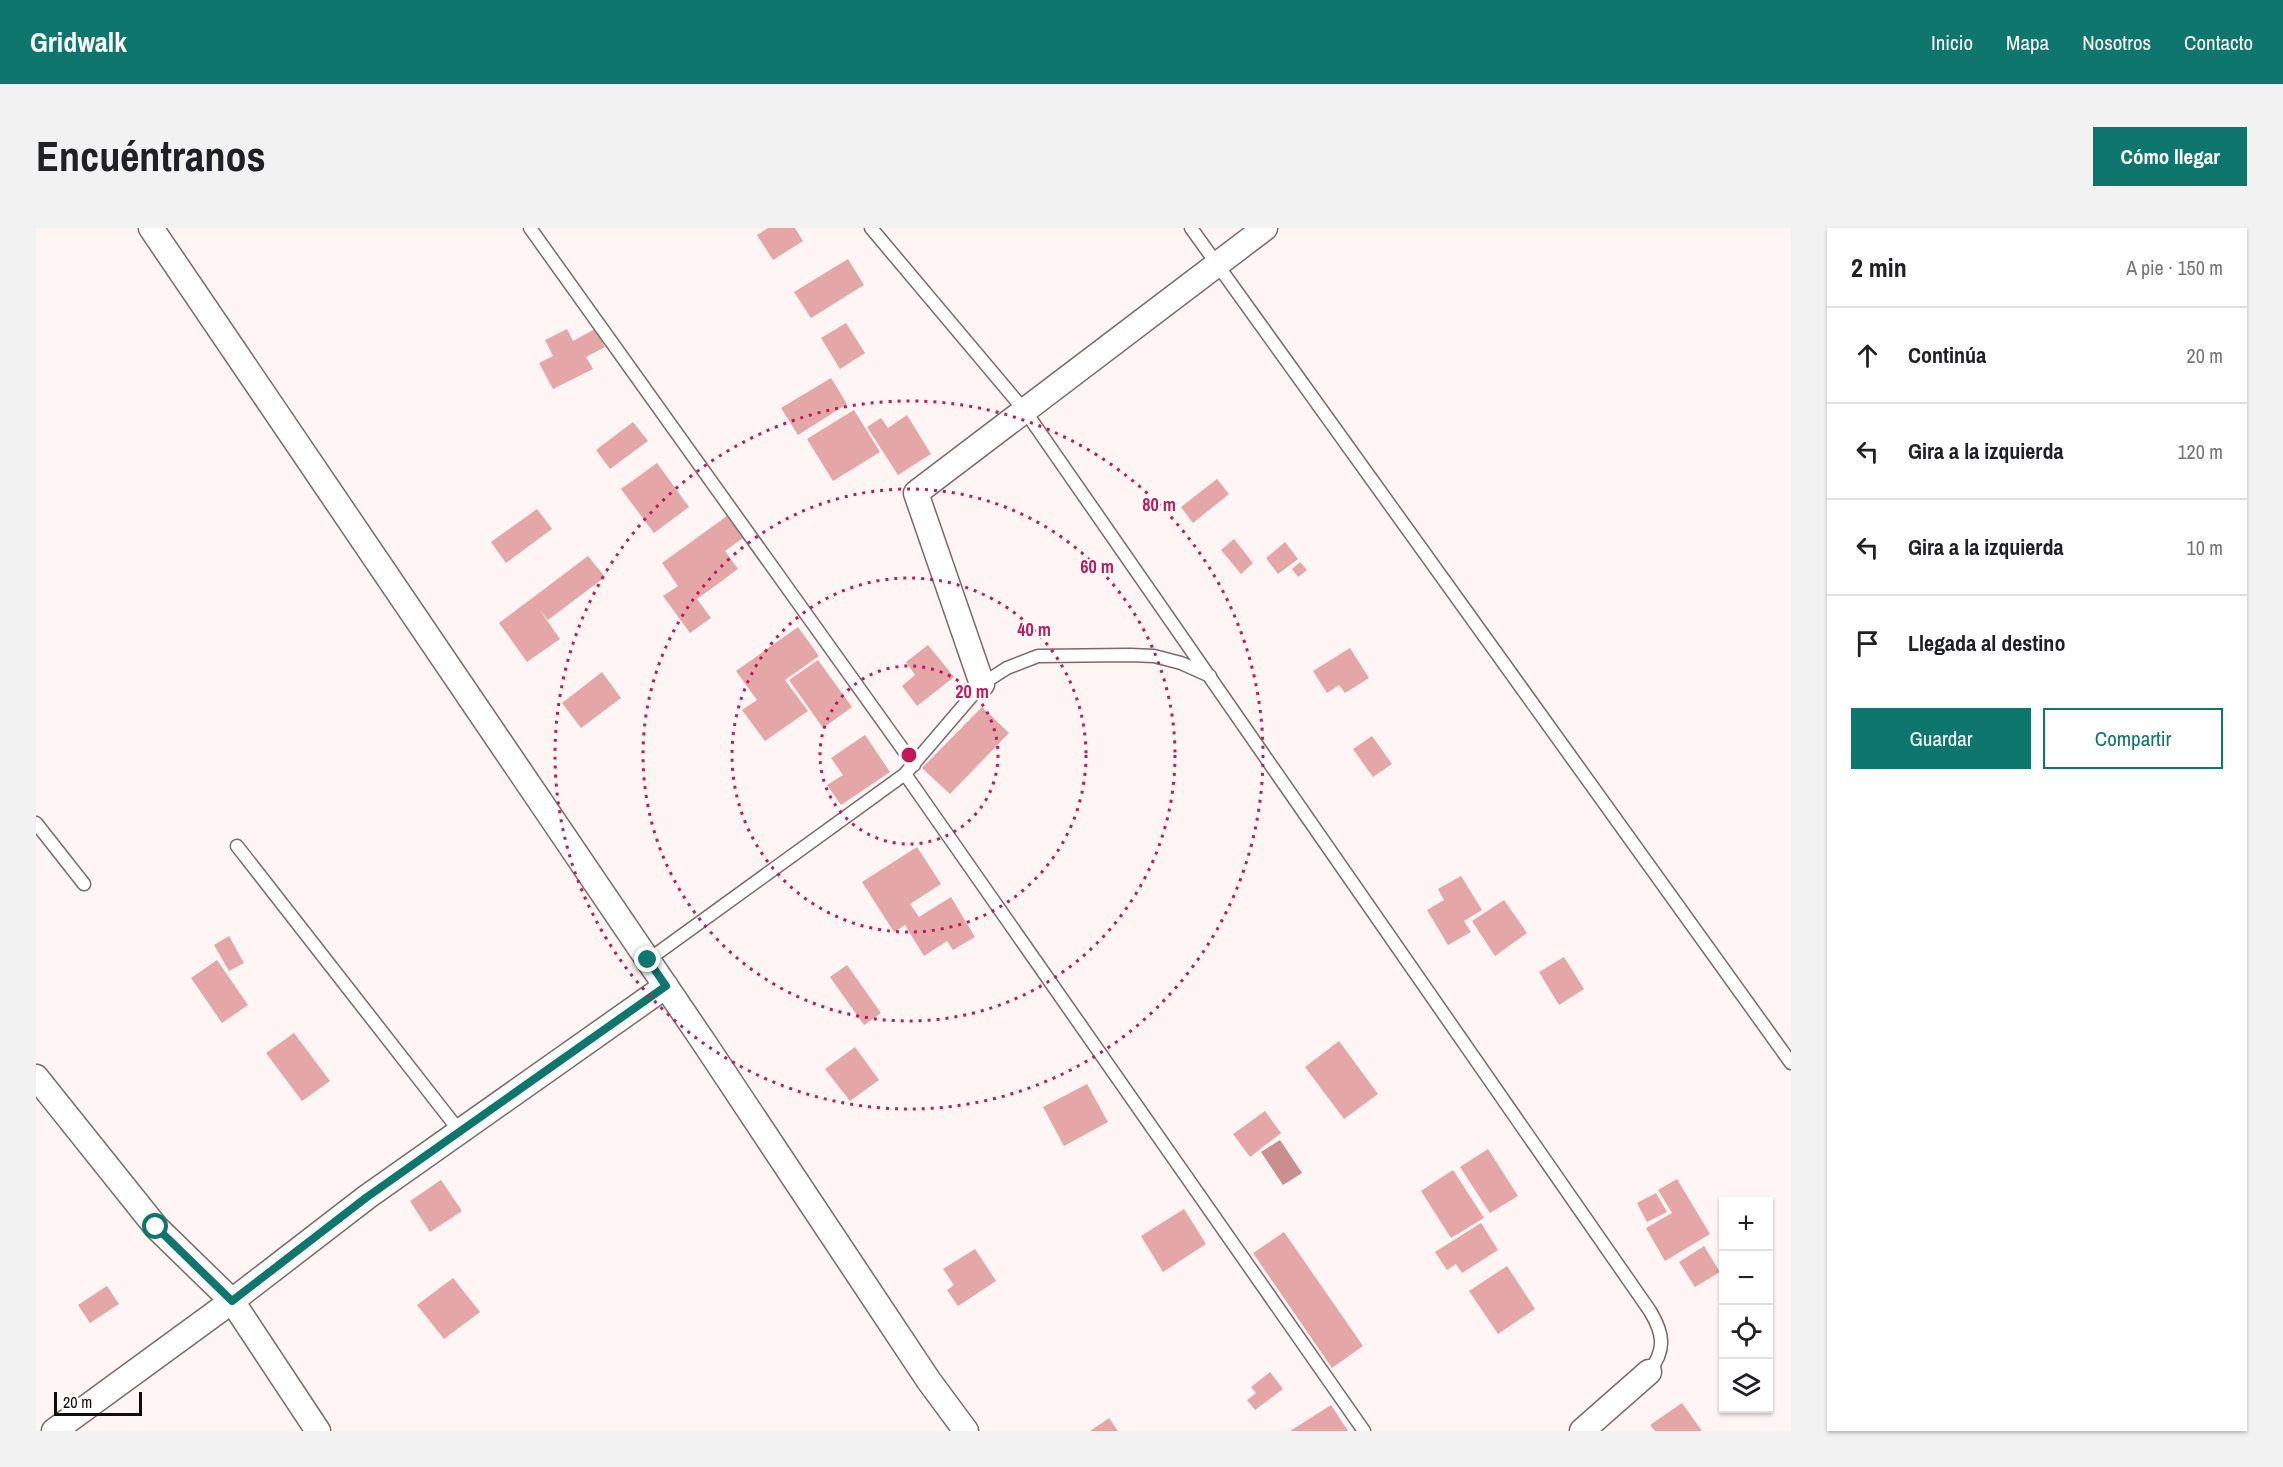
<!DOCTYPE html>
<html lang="es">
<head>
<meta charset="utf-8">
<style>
	body { margin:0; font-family:"Archivo Narrow",sans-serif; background:#f2f2f2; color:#202124 }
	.controls { position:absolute; right:18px; bottom:18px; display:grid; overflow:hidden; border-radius:0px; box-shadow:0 2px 4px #0004 }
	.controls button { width:54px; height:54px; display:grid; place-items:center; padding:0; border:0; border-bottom:2px solid #e0e0e0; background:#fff; color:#202124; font:30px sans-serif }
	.scale { position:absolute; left:18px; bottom:15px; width:88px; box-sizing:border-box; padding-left:6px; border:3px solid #120b0b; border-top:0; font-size:16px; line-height:21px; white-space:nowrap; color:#120b0b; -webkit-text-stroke:4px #fff; paint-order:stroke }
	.stop { position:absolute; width:18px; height:18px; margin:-14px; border:4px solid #0f766e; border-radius:50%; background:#fff }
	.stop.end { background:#0f766e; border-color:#fff; box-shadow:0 2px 6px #0008 }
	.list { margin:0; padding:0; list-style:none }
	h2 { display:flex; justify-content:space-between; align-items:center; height:78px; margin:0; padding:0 24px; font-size:26px }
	h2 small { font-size:20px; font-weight:400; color:#757577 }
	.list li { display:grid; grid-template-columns:39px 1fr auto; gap:18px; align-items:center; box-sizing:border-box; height:96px; padding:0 24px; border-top:2px solid #e0e0e0 }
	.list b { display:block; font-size:22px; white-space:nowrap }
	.list em { font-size:20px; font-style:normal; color:#757577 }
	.actions { display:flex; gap:12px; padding:18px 24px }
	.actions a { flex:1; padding:14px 0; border:2px solid #0f766e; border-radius:0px; text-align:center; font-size:21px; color:#0f766e }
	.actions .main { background:#0f766e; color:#fff }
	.icon { flex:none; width:33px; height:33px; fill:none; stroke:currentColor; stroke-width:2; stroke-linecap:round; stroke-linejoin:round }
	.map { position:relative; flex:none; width:1755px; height:1203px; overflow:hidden; border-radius:0px }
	header { display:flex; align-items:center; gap:36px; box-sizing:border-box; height:84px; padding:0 30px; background:#0f766e; color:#fff }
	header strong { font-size:28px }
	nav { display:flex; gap:33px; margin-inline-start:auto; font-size:21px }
	.intro { display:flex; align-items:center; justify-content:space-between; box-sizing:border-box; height:144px; padding:0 36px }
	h1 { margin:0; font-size:42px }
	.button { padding:15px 27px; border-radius:0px; background:#0f766e; color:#fff; font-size:21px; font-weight:700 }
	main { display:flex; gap:36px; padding:0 36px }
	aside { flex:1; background:#fff; border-radius:0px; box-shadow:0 2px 4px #0004 }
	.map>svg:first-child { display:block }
</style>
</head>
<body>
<header>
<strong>Gridwalk</strong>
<nav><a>Inicio</a><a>Mapa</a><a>Nosotros</a><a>Contacto</a></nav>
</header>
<div class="intro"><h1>Encuéntranos</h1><a class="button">Cómo llegar</a></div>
<main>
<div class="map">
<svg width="1755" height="1203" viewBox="0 0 1755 1203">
	<rect width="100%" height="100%" fill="#fef5f4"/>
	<path fill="#cb8e8e" d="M1244,912l22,33 -19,12 -22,-33z"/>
	<path fill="#e5a6a7" d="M732,0h27l8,13 -30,19 -16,-25z
		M812,31l16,26 -53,33 -17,-26z
		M810,95l19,30 -25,16 -19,-31z
		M531,101l6,12 22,-12 10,18 -19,10 7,12 -40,20 -14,-26 14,-7 -8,-16z
		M795,150l16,26 -49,31 -17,-27z
		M818,182l26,42 -47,29 -26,-42z
		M871,187l24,39 -33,21 -31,-48 14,-9 7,10z
		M597,194l15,19 -38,28 -14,-19z
		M621,235l32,44 -35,26 -33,-44z
		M1181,251l12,15 -36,29 -12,-16z
		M501,281l15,20 -46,34 -15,-21z
		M691,288l16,22 -18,13 13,18 -41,30 14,19 -21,15 -27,-37 15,-10 -16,-23z
		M1198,311l19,24 -12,11 -20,-24z
		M1249,314l13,17 -20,15 -12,-16z
		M552,328l17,21 -57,43 -9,-11 21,30 -33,23 -28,-39z
		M1264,334l7,8 -9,7 -6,-8z
		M762,399l21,29 -34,24 23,31 -43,30 -23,-31 15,-10 -21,-29z
		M892,417l26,32 -37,29 -15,-20 13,-11 -9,-13z
		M1314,420l19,30 -24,15 -6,-8 -12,8 -14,-22z
		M782,432l34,47 -29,21 -34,-48z
		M566,444l19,26 -40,30 -19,-25z
		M946,479l27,26 -59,61 -28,-26z
		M829,507l25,37 -49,33 -14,-20 16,-10 -12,-17z
		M1336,508l20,28 -19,13 -20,-28z
		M881,619l24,37 -31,20 9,13 32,-20 24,40 -22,13 -6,-9 -23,15 -19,-31 -11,7 -32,-50z
		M1425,648l21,34 -18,11 7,11 -23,13 -21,-35 17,-10 -6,-11z
		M1468,672l23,33 -32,23 -23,-35z
		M193,708l15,27 -15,8 -15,-26z
		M1528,729l20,32 -25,16 -20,-33z
		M181,732l31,45 -26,18 -31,-45z
		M811,737l34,48 -17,12 -34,-48z
		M258,805l36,48 -28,20 -36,-48z
		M1303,813l39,53 -34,25 -39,-52z
		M819,819l24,33 -29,21 -25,-32z
		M1051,856l21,38 -44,24 -21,-39z
		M1229,883l16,22 -31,24 -17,-23z
		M1452,921l30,47 -28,17 -30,-46z
		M1417,942l31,48 -33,20 -30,-47z
		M1641,951l33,55 -45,27 -19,-33 26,-15 -14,-23z
		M405,952l21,31 -32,21 -20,-31z
		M1620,965l11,19 -20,10 -10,-19z
		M1148,981l22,35 -43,28 -22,-36z
		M1445,995l17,27 -36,23 -6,-9 -9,6 -12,-18z
		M1248,1004l79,114 -31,22 -79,-115z
		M1668,1018l16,26 -25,15 -16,-25z
		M939,1021l21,32 -38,25 -11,-16 7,-5 -11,-16z
		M1471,1038l28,43 -37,25 -29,-43z
		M417,1050l27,34 -36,27 -27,-34z
		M71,1058l12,18 -29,19 -12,-18z
		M1234,1144l13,17 -28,21 -8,-10 9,-7 -5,-6z
		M1646,1175l20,28h-47l-5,-6z
		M1295,1177l17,26h-58z
		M1073,1190l9,13h-28z"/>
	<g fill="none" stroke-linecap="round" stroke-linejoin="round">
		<g stroke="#7d6969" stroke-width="15">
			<path id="lane" d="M494,0l384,537
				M835,0l154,183 625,900c14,23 16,39 -1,61
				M1155,0l600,835
				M869,546l459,657
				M0,595l48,61
				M201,618l224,287
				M612,732l257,-186 77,-90 25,-16 31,-12 92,-1 24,1 27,7 29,13"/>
		</g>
		<g stroke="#7d6969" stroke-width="27">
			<path id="street" d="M115,0l554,816 224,337 37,50
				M946,456l-66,-191 349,-265
				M0,849l120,150 76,74 86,130
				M18,1203l178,-130 135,-104 299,-211
				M1546,1203l67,-59"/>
		</g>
		<use href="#lane" stroke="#fff" stroke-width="12"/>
		<use href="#street" stroke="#fff" stroke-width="24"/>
	</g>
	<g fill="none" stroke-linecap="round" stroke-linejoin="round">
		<path stroke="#0f766e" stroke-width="8" d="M120,999l76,74 135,-104 299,-211 -18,-26"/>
	</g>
	<g fill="none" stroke="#c2185b" stroke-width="3" stroke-dasharray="3 6">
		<circle cx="873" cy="527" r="89"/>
		<circle cx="873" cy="527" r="177"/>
		<circle cx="873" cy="527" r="266"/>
		<circle cx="873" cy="527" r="354"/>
	</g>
	<circle cx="873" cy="527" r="9" fill="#c2185b" stroke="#fff" stroke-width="3"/>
	<g font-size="18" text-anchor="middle" font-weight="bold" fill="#c2185b" stroke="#fff" stroke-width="4.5" stroke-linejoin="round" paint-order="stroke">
		<text x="1123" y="283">80 m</text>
		<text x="1061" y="345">60 m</text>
		<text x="998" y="408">40 m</text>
		<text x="936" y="470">20 m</text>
	</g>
</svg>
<div class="controls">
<button>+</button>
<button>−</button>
<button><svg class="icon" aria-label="locate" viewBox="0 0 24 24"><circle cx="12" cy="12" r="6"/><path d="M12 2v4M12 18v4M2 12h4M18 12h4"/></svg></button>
<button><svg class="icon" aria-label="layers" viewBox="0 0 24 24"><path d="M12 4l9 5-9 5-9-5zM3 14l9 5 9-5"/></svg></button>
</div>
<div class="scale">20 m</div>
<div class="stop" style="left:120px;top:999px"></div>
<div class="stop end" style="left:612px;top:732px"></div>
</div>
<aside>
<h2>2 min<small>A pie · 150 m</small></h2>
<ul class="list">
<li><svg class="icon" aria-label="ahead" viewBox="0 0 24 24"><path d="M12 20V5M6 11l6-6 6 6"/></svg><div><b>Continúa</b></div><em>20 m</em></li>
<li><svg class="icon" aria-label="left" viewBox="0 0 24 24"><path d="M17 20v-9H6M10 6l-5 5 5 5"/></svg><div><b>Gira a la izquierda</b></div><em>120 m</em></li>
<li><svg class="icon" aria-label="left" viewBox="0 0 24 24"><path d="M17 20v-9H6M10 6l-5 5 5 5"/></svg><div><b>Gira a la izquierda</b></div><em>10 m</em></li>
<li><svg class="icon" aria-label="arrive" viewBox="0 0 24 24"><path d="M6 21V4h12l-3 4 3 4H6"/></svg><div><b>Llegada al destino</b></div></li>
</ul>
<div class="actions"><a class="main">Guardar</a><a>Compartir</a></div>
</aside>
</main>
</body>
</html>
